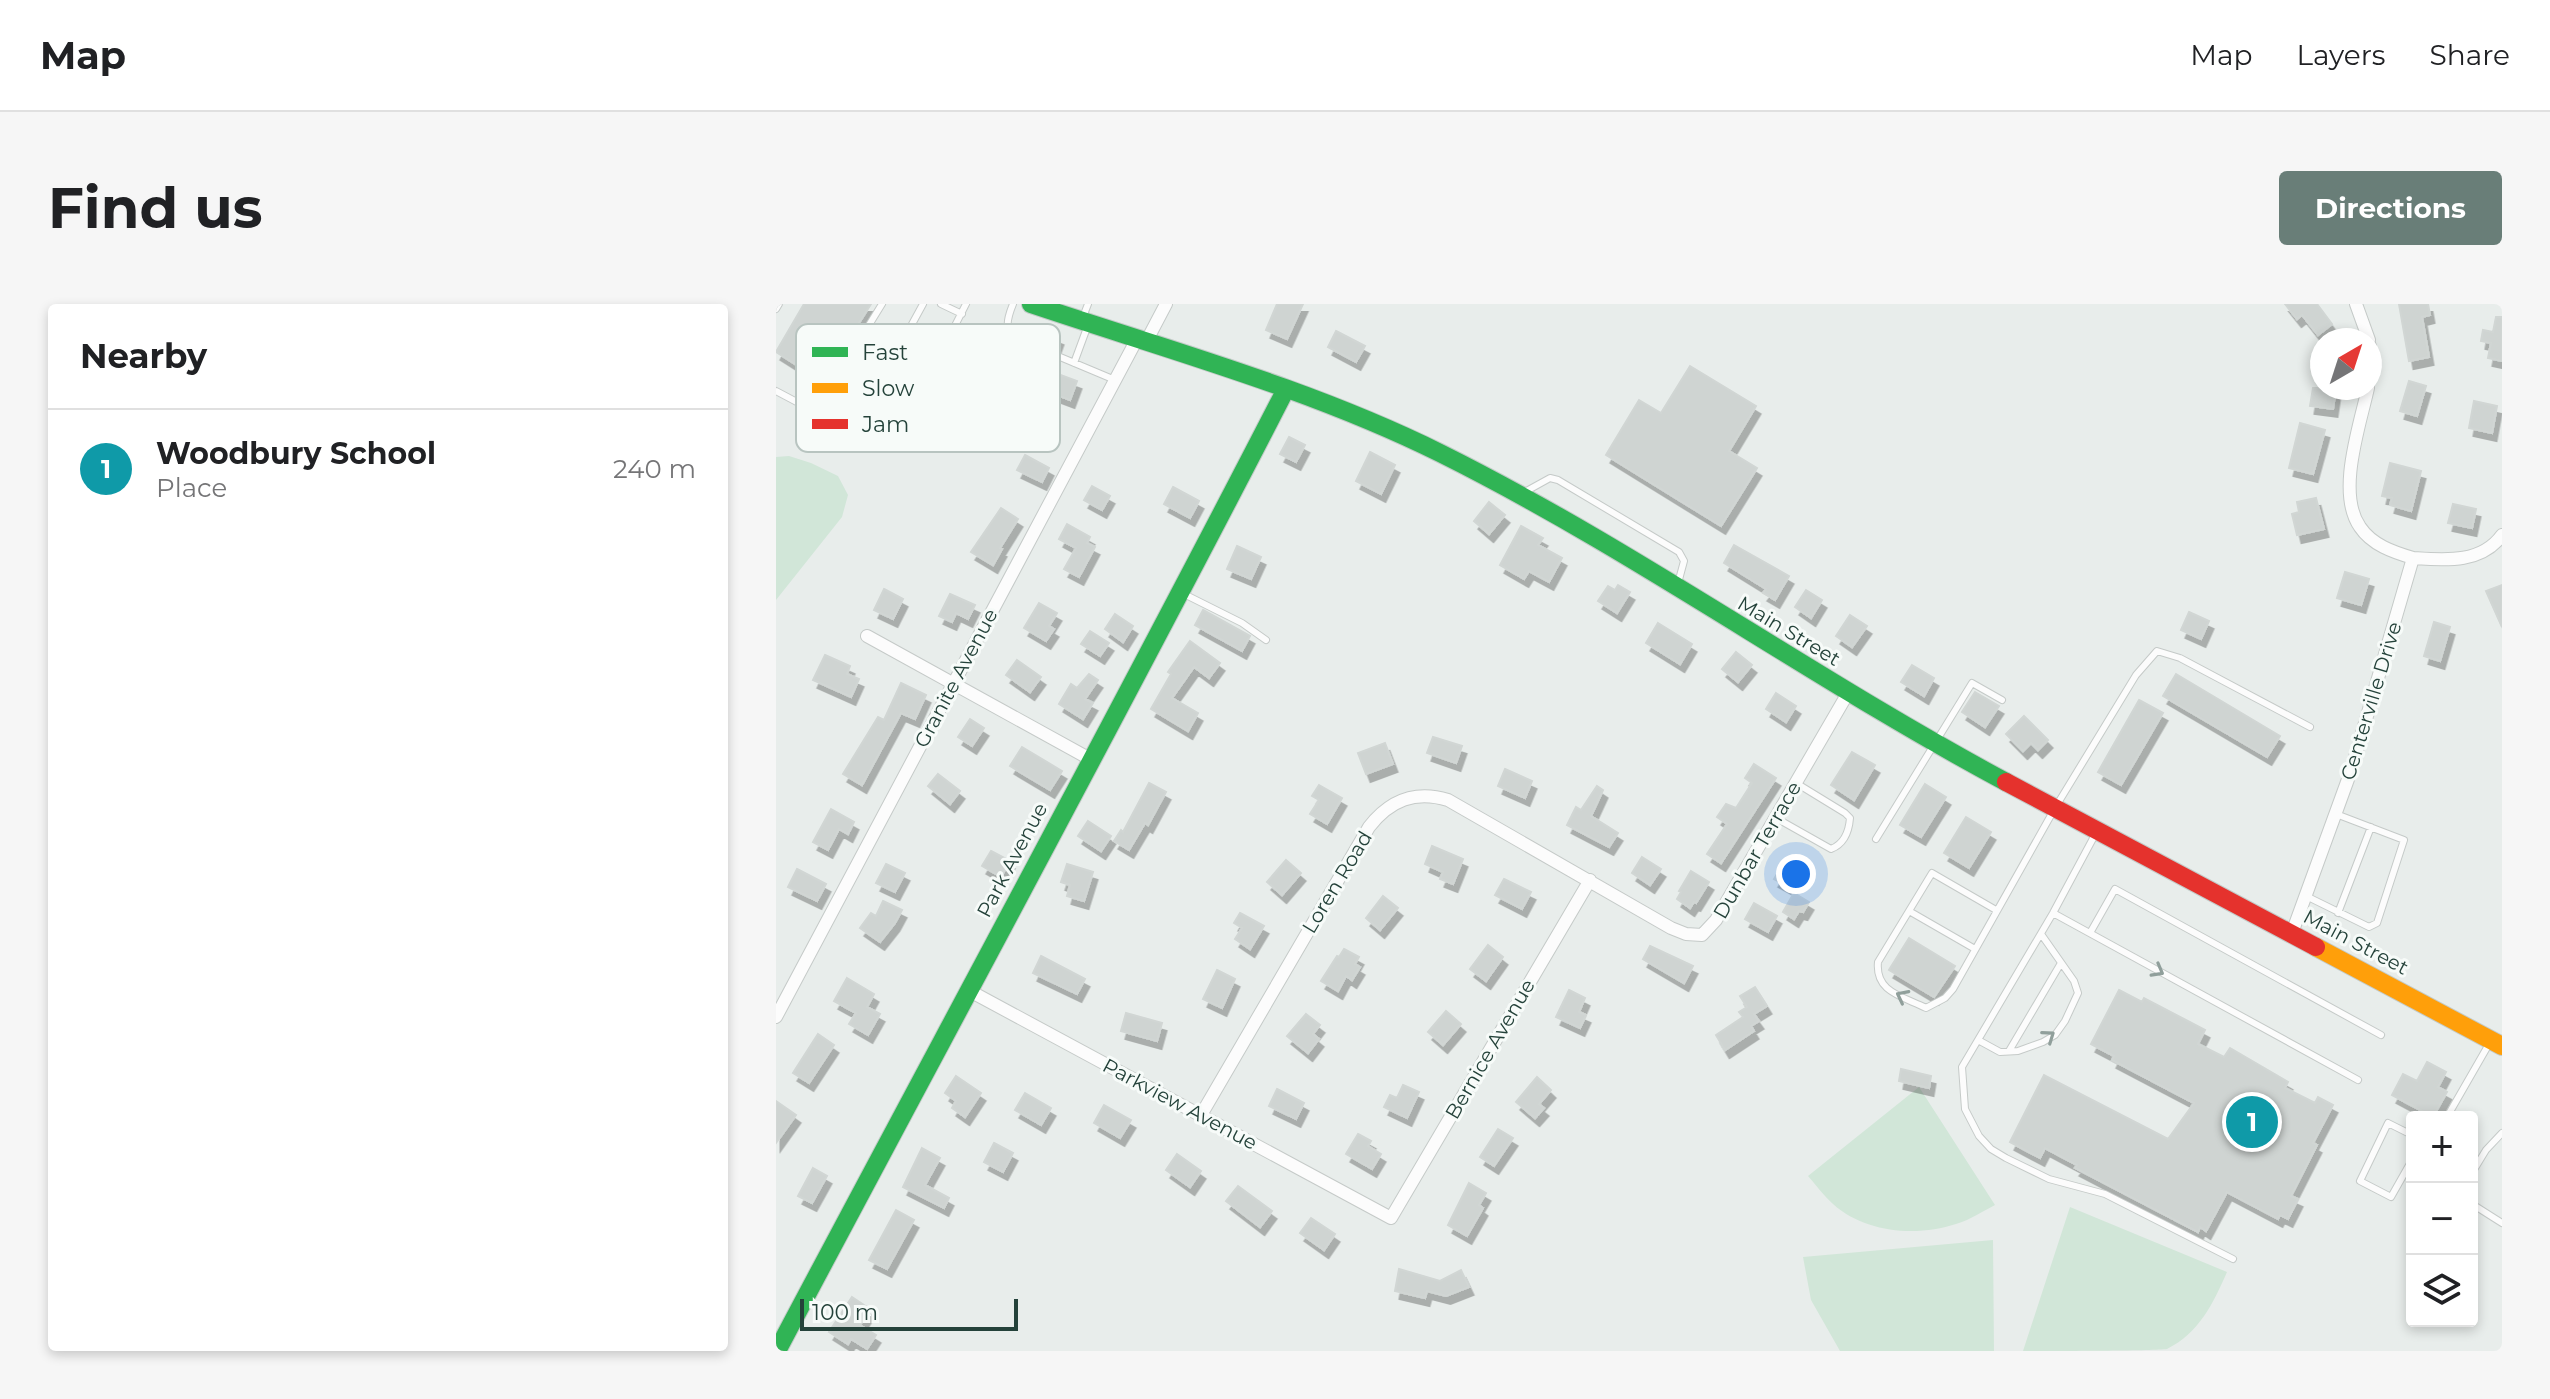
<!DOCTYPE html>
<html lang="en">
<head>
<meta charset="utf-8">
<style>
	body { margin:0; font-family:Montserrat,sans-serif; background:#f6f6f6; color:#202124 }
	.controls { position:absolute; right:24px; bottom:24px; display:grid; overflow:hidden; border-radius:8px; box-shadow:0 4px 12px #0003 }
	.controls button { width:72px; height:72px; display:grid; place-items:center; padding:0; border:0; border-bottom:2px solid #e0e0e0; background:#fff; color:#202124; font:40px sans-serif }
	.compass { position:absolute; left:1534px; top:24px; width:72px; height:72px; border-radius:50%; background:#fff; box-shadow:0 4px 12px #0003; rotate:39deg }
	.scale { position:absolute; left:24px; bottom:20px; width:218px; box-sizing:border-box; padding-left:8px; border:4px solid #24423a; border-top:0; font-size:22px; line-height:28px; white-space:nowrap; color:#24423a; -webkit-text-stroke:6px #f7fbf9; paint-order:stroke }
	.you { position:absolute; left:1020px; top:570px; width:28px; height:28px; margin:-20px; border:6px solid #fff; border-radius:50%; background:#1a73e8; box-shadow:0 0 0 12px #1a73e833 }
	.badge { display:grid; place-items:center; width:52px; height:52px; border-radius:50%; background:#697e78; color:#fff; font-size:26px; font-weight:700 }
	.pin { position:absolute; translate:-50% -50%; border:4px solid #fff; box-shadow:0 2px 8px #0006 }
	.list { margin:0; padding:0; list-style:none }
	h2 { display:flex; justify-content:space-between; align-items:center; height:104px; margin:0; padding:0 32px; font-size:34px }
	h2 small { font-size:26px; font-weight:400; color:#757577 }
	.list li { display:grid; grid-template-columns:52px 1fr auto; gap:24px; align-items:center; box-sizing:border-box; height:120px; padding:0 32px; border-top:2px solid #e0e0e0 }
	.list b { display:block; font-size:30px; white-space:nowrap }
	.list p { margin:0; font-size:26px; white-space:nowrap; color:#757577 }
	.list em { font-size:26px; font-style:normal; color:#757577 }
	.icon { flex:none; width:44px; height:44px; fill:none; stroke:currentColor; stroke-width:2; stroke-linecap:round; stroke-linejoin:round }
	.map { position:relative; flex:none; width:1726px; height:1047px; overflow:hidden; border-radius:8px }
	header { display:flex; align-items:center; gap:48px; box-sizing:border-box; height:112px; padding:0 40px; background:#fff; border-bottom:2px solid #e0e0e0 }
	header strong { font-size:38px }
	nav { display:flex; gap:44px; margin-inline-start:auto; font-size:28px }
	.intro { display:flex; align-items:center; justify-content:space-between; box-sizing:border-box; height:192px; padding:0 48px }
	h1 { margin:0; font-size:56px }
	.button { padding:20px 36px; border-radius:8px; background:#697e78; color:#fff; font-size:28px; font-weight:700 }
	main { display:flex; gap:48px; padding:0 48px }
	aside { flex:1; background:#fff; border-radius:8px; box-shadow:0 4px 12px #0003 }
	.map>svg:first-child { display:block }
</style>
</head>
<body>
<header>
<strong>Map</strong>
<nav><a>Map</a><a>Layers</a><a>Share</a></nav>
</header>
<div class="intro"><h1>Find us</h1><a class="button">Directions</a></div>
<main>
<aside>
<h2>Nearby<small></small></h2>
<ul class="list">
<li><span class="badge" style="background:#0f9aa8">1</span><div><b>Woodbury School</b><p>Place</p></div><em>240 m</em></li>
</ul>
</aside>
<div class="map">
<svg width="1726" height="1047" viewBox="0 0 1726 1047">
	<defs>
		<filter id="shadow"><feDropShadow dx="4.5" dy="8" stdDeviation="0" flood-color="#0004"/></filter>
	</defs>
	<rect width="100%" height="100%" fill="#e8edeb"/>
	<path fill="#d1e6d8" d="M13,152l22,7 27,13 10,19 -6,22 -66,83v-143z
		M1143,783l76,118c-12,6 -25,15 -39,19 -39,13 -91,9 -123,-20 -9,-8 -17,-19 -25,-28z
		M1294,903l157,65c-14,32 -28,61 -60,77 -14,2 -121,2 -144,2z
		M1217,936l1,111h-154l-29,-51 -8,-43z"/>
	<path fill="#cfd4d2" stroke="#d1d6d4" stroke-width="2" filter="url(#shadow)" d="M28,0h67l-49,77 -46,-29z
		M501,0h26l-16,35 -21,-9z
		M1509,0h32l15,20 -14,11 -16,-20 -5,4z
		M1623,0h29l2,11 -8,2 7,40 -20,4z
		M1720,13h6v44l-14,-3 3,-15 -10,-2 2,-11 10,2z
		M252,21l31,12 -4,11 -8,4 4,8 -4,10 30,11 -7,19 -48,-18 9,-22 -13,-5 2,-7 8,-4 -4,-8z
		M560,27l29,15 -9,16 -28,-15z
		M914,62l66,40 -27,45 28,17 -36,58 -115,-71 33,-55 22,13z
		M1633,77l17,5 -9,30 -17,-5z
		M1537,84h23l-3,21 -23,-3z
		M1698,97l23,5 -5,27 -23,-5z
		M1524,119l25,7 -12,44 -24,-6z
		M513,133l16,8 -9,17 -16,-8z
		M594,148l25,13 -14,29 -25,-13z
		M249,151l24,13 -7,14 -25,-12z
		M1614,159l31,8 -10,40 -21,-6 2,-7 -10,-2z
		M316,182l18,10 -8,14 -18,-10z
		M397,183l26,14 -9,17 -26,-14z
		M1540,194l8,31 -27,6 -5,-21 7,-2 -2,-10z
		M713,198l16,13 -16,19 -15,-13z
		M1677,200l23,5 -4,19 -24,-5z
		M225,204l17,11 -18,29 2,1 -9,16 -22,-13z
		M291,220l23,13 -3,6 8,4 -16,30 -15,-8 12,-21 -17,-9z
		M745,222l22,12 -5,7 24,13 -13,24 -20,-11 -5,8 -24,-14z
		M958,241l55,31 -14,24 -12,-7 3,-4 -42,-26z
		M461,242l24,11 -10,22 -24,-10z
		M1569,268l24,7 -8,26 -24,-7z
		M842,281l12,7 -13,21 -19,-12 10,-15 7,4z
		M1726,281v42l-16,-36z
		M108,285l19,10 -10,20 -19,-9z
		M1030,286l16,10 -11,18 -16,-11z
		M174,290l25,11 -7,14 -12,-6 -4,9 -13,-6z
		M263,299l18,10 -8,13 5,3 -8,12 -22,-13z
		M427,306l47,26 -8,15 -47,-26z
		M1413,308l20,9 -8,18 -20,-9z
		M339,310l18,12 -10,16 -18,-13z
		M1074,311l17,11 -15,21 -16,-11z
		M1658,318l16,5 -10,34 -16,-5z
		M882,319l34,21 -12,20 -34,-21z
		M314,327l19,12 -9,13 -19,-12z
		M414,337l30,22 -11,15 -15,-11 -22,31 26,15 -10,18 -37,-22 20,-35 -3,-2z
		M960,348l16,13 -14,17 -16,-13z
		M49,351l25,11 -3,8 12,5 -8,18 -38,-17z
		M241,356l24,17 -11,15 -24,-17z
		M1136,361l22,13 -10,18 -23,-14z
		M313,370l9,6 -13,19 8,4 -10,16 -24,-15 12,-20 6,4z
		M1400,370l104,62 -13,21 -104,-61z
		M125,379l25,12 -11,24 -14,-6 -39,72 -19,-11 35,-57 6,3z
		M1199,388l24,14 -14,21 -23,-15z
		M1000,389l20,13 -10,16 -20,-13z
		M1363,396l24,13 -42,72 -23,-13z
		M1248,412l24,24 -10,10 -7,-7 -8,8 -17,-17z
		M194,415l14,9 -12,18 -14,-9z
		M657,433l29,9 -6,17 -29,-10z
		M609,439l8,21 -27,10 -8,-21z
		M246,443l40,24 -12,19 -40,-24z
		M1076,448l23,13 -21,35 -23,-15z
		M978,460l22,14 -55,85 -14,-9 20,-30 -10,-7 9,-13 10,4 16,-25 -7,-5z
		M729,465l27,12 -7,17 -27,-12z
		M162,470l22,17 -10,13 -22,-18z
		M373,479l17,9 -18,33 -3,-2 -16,27 -15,-9 7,-11 2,2z
		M1149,480l21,13 -25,40 -21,-12z
		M543,481l23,13 -15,26 -17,-10 9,-14 -7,-4z
		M821,482l6,4 -12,26 27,17 -9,14 -42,-22 9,-18 5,3z
		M55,505l23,13 -6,12 -9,-5 -11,21 -15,-8z
		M1190,513l25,15 -22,36 -25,-15z
		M312,517l23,15 -10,15 -23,-15z
		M656,542l31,13 -10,25 -13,-5 3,-7 -18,-8z
		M215,547l19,10 -9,16 -19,-11z
		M866,553l19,12 -11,16 -18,-12z
		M510,556l15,13 -19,22 -15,-13z
		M1009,556l16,9 -11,19 -16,-9z
		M110,560l19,9 -10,19 -19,-9z
		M291,560l26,8 -9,29 -17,-5 3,-11 -9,-3z
		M21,565l29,15 -9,17 -29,-14z
		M915,567l18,11 -13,21 -2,-1 -4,6 -13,-9 4,-7 -2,-1z
		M728,575l27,13 -9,17 -27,-14z
		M1018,589l15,9 -6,10 -4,-1 -5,8 -11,-7z
		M607,592l15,12 -18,22 -14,-12z
		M107,597l19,9 -7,13 -15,19 -20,-14 11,-15 5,3z
		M978,599l23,13 -9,16 -23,-13z
		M464,609l24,13 -14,23 -15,-10 7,-11 -8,-5z
		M1133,634l46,28 -21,31 -45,-27z
		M712,641l15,12 -17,24 -16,-12z
		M874,642l43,20 -9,17 -41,-24z
		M568,645l15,8 -4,7 5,3 -8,13 -6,-4 -8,15 -17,-10 16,-25 2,1z
		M265,652l44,23 -8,15 -44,-21z
		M441,666l18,9 -13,29 -19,-9z
		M71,674l27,16 -7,13 13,7 -12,21 -19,-11 7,-11 -22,-12z
		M979,683l12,19 -13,8 5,7 -8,5 3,5 -29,19 -9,-15 27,-18 -4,-5 8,-5 -7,-11z
		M793,686l16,8 -6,14 7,3 -6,13 -24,-11z
		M1343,686l23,12 2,-4 61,32 -7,14 26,13 6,-9 58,34 -3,6 30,15 3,-6 15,8 -20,38 4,2 -26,51 7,3 -10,20 -8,-4 -2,4 -51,-27 -21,39 -6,-4 -2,5 -123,-64 2,-3 -32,-17 -5,10 -30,-16 34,-67 124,64 26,-36 -82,-43 2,-4 -23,-12z
		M670,707l15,13 -18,21 -15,-13z
		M350,709l36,10 -5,18 -36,-10z
		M530,710l14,11 -7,9 6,5 -11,14 -21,-17z
		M42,730l16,11 -25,38 -16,-10z
		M1651,758l19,10 -8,15 9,5 -14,25 -41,-22 11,-21 14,7z
		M1125,765l30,7 -2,12 -30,-7z
		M180,772l25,17 -16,24 -13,-9 4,-7 -11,-8z
		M761,773l14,13 -12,14 5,4 -9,10 -19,-16z
		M627,781l16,7 -12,26 -23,-11 6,-12 7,3z
		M501,785l27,14 -8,16 -27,-13z
		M249,789l26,15 -10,17 -26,-15z
		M0,797l20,14 -20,28z
		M328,801l27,15 -11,18 -26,-15z
		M722,825l15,9 -19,28 -14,-9z
		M582,830l13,7 -3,5 13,8 -9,15 -26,-15z
		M218,839l19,10 -10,19 -19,-10z
		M146,844l18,10 -15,27 24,13 -5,10 -41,-21z
		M401,850l24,17 -11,16 -24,-17z
		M37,864l14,8 -15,27 -14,-7z
		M693,879l17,10 -7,12 4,3 -16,28 -19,-11z
		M462,882l34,25 -12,16 -34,-26z
		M120,906l18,10 -27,49 -18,-9z
		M535,914l24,16 -11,16 -24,-17z
		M623,965l41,12 21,-11 8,17 -23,9 -19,-5 -2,7 -30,-7z
		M76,993l18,12 -10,16 16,10 -9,14 -16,-10 -3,5 -19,-12z"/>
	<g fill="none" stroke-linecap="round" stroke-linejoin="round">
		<g stroke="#c5cac8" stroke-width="8">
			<path id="lane" d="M147,0l-54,99c-2,18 11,27 27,28l10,-9 60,-118
				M165,0l21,10
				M237,0c-7,17 -10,31 9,38
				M0,5l3,-5
				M307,13l5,-13
				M277,50l62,26
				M298,59l14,-38
				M0,87l34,18 11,-6 61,-99
				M747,189l27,-15 8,2 121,72 5,9 -7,26
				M408,290l58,29 24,17
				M1000,514l55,31c13,-5 18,-18 19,-31l-5,-5 -49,-30
				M1321,527l-44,82 -91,154 3,42 14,27 12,13 15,9 43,21 56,15 128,65
				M1100,535l96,-156 30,17
				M1530,592l63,31 8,-4 27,-83 -68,-26
				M1220,606l-64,-37 -54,89c-3,30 24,34 48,46l19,-10 8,-9 102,-181 81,-133 21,-24 23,7 130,69
				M1133,607l66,38
				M1277,609l305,167
				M1562,609l33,-86
				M1314,629l25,-44 266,146
				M1202,736l22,12 18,-1 25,-9 12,-7 10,-14 13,-28 -4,-12 -33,-47
				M1233,747l52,-88
				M1671,813l42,-73
				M1636,831l-24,-12 -28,58 31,16 21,-37
				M1696,869l14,-23 16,-17
				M1696,900l30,19"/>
		</g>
		<g stroke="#c5cac8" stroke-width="14">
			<path id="street" d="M1580,0l13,36
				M370,38l20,-38
				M1594,42v30
				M1592,84c-8,37 -32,105 -8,139 12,18 33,25 53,31
				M91,332l223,123
				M1516,629l59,-162 62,-213c31,2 68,6 89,-23
				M192,686l423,228 199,-338
				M0,713l361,-678
				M425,811l168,-288c21,-27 46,-37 79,-27l223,128 15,6 16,1 14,-15 132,-227"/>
		</g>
		<g stroke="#c3cbc8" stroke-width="20">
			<path id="fast" d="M255,0c137,46 280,85 409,149 195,97 373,226 566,329
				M1,1047c170,-321 343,-639 509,-962"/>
		</g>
		<g stroke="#c3cbc8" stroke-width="20">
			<path id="slow" d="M1540,643l186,99"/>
		</g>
		<g stroke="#c3cbc8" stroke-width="20">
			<path id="jam" d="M1230,478l310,165"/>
		</g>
		<use href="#lane" stroke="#fcfcfc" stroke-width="6"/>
		<use href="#street" stroke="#fcfcfc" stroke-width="12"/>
		<use href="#fast" stroke="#30b455" stroke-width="18"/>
		<use href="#slow" stroke="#ff9f0a" stroke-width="18"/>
		<use href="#jam" stroke="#e5322d" stroke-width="18"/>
	</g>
	<defs><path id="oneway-chevron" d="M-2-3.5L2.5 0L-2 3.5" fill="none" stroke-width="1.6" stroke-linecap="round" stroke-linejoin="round" transform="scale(2)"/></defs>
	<g stroke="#909f9b">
		<use href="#oneway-chevron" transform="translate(1382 667) rotate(29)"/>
		<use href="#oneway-chevron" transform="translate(1126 692) rotate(-153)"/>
		<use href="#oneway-chevron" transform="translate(1273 732) rotate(-35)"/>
	</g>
	<g text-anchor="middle" stroke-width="6" stroke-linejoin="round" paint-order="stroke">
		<g font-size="20" fill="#24423a" stroke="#f7fbf9">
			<text transform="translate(1013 327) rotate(31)" y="7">Main Street</text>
			<text transform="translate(180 374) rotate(-62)" y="7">Granite Avenue</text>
			<text transform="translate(1595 397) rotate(-73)" y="7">Centerville Drive</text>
			<text transform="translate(981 546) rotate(-60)" y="7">Dunbar Terrace</text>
			<text transform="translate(236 556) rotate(-62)" y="7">Park Avenue</text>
			<text transform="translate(561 578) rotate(-59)" y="7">Loren Road</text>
			<text transform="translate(1580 638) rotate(28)" y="7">Main Street</text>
			<text transform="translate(714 745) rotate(-60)" y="7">Bernice Avenue</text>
			<text transform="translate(404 800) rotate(28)" y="7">Parkview Avenue</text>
		</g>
	</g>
	<rect x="20" y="20" width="264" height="128" rx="12" fill="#f7fbf9" stroke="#b8c4c0" stroke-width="2"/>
	<rect x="36" y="43" width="36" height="10" fill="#30b455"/>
	<rect x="36" y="79" width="36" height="10" fill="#ff9f0a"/>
	<rect x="36" y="115" width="36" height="10" fill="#e5322d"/>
	<g font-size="22" fill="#24423a">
		<text x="86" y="56">Fast</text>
		<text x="86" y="92">Slow</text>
		<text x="86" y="128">Jam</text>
	</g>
</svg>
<div class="controls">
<button>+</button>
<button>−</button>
<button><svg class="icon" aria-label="layers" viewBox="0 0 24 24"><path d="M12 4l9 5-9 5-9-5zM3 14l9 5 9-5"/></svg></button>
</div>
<svg class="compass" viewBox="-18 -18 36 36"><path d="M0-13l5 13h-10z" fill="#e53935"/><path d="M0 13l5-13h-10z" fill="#757577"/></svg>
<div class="scale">100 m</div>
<div class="you"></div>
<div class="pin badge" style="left:1476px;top:818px;background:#0f9aa8">1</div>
</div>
</main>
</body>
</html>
